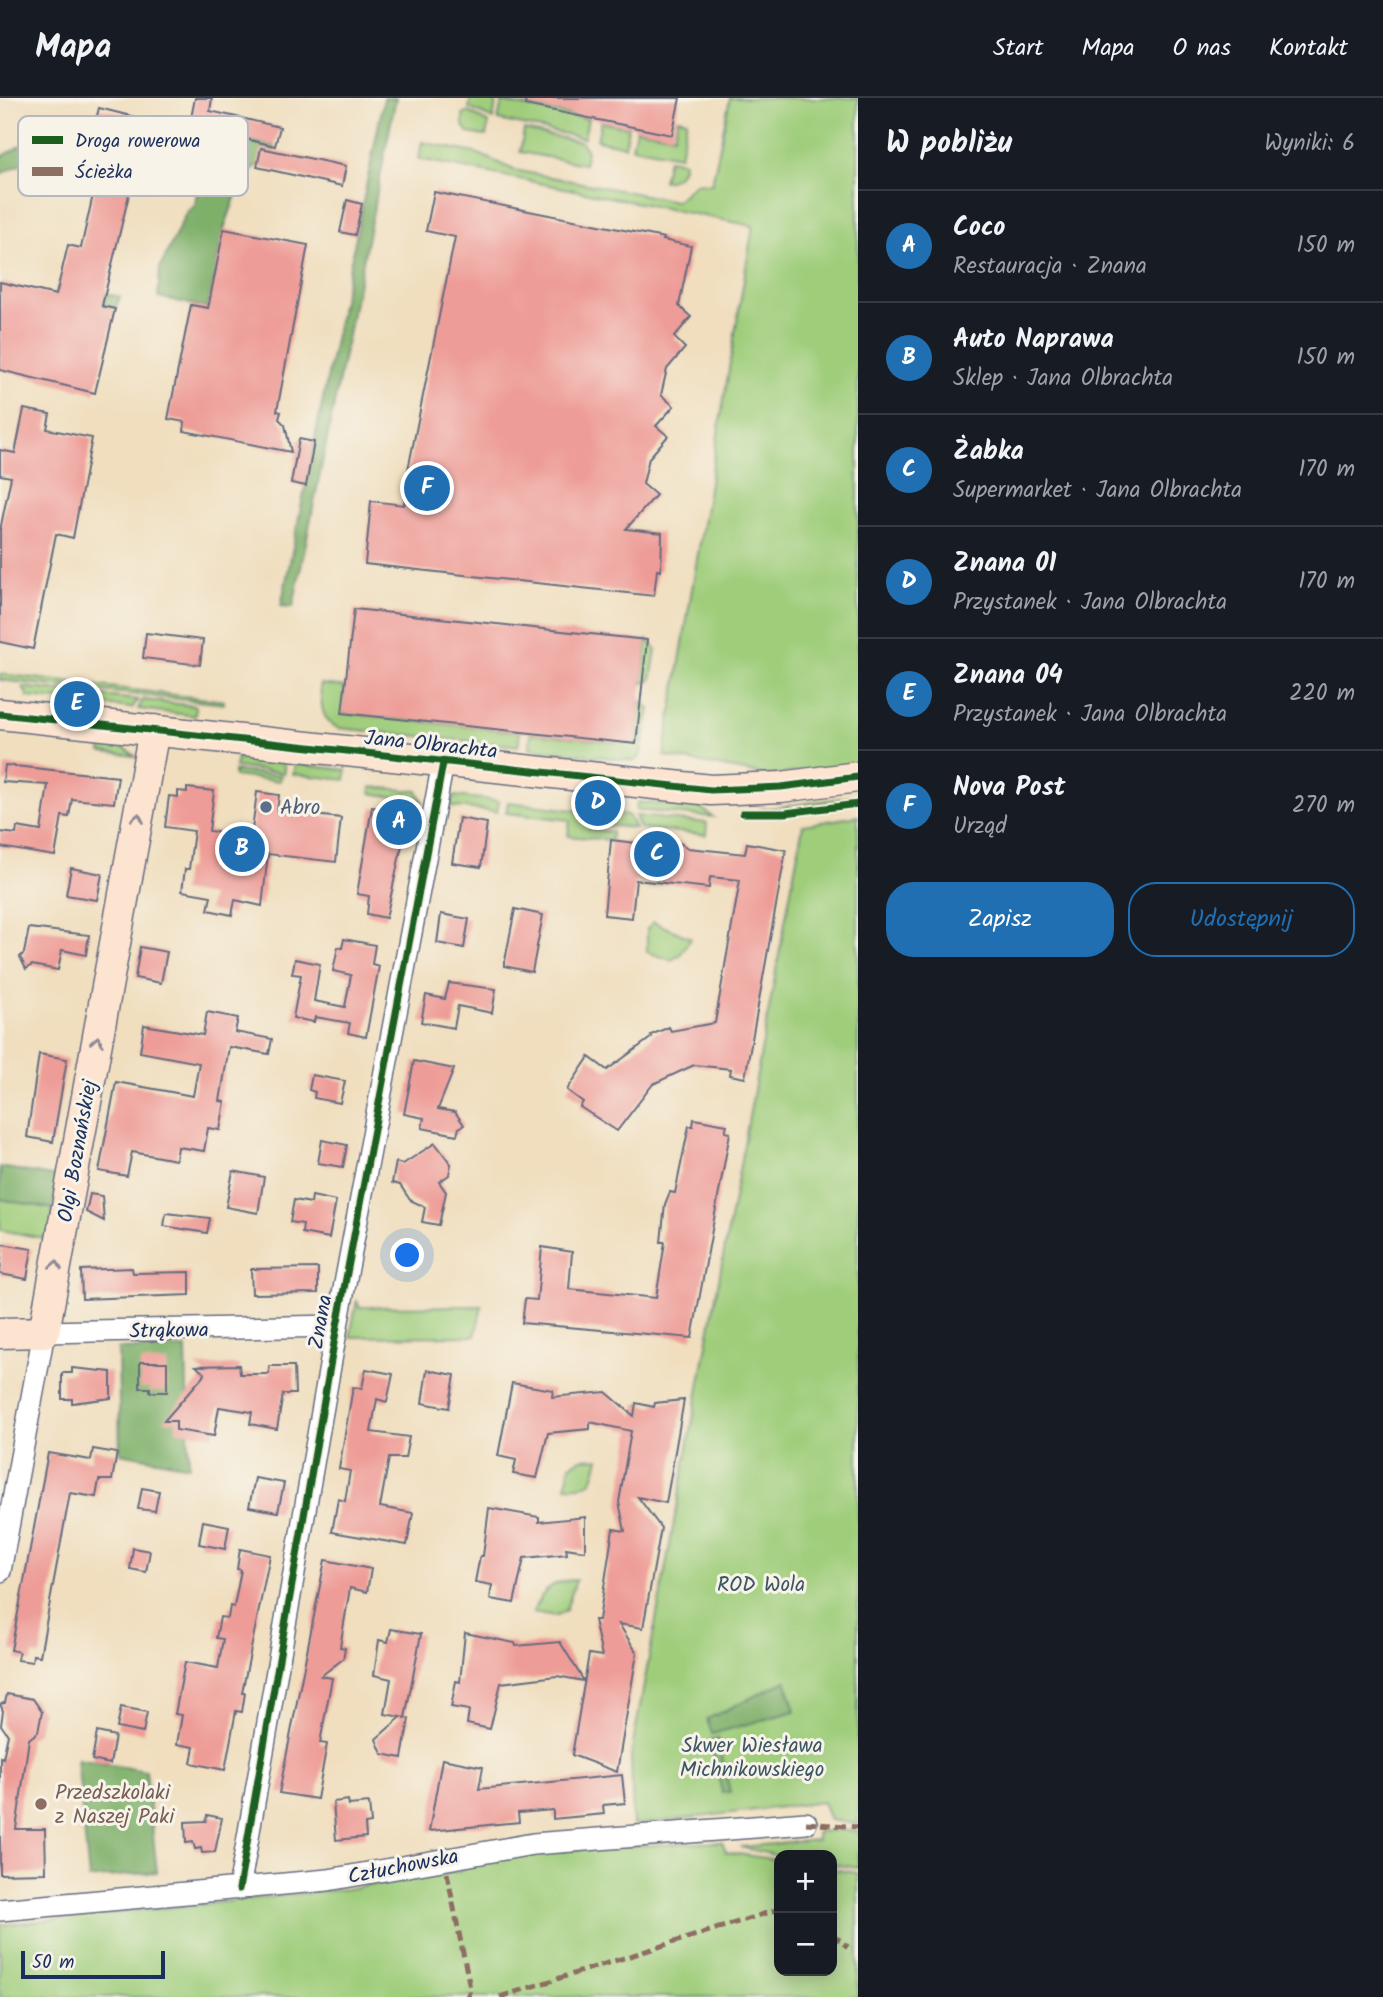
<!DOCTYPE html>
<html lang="pl">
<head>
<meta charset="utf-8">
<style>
	body { margin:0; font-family:Kalam,sans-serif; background:#242831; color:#f1f3f6 }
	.controls { position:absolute; right:21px; bottom:21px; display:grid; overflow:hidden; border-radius:14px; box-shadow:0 4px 18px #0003 }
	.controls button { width:63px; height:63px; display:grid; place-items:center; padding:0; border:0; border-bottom:2px solid #363941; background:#171b24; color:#f1f3f6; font:35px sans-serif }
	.scale { position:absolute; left:21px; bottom:18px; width:144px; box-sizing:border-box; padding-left:7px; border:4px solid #1b2f5e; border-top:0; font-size:19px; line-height:24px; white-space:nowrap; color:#1b2f5e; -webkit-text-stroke:5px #f7f3e8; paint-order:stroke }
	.you { position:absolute; left:408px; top:1158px; width:24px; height:24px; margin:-18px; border:5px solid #fff; border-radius:50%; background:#1a73e8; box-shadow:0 0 0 10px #1a73e833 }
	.badge { display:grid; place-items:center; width:46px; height:46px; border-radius:50%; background:#1f6fb2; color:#fff; font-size:23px; font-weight:700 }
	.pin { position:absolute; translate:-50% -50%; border:4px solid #fff; box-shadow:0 2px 7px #0006 }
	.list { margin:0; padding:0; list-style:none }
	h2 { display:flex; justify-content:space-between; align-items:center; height:91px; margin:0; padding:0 28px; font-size:30px }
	h2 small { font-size:23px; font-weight:400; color:#9ea1a6 }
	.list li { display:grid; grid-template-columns:46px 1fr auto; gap:21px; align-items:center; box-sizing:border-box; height:112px; padding:0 28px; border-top:2px solid #363941 }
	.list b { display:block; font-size:26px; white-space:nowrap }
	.list p { margin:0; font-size:23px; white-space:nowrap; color:#9ea1a6 }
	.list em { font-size:23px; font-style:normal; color:#9ea1a6 }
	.actions { display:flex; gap:14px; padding:21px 28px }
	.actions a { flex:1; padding:16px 0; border:2px solid #1f6fb2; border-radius:28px; text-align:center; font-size:24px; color:#1f6fb2 }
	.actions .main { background:#1f6fb2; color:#fff }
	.map { position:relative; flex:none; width:858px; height:1899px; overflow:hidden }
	header { display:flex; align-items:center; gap:42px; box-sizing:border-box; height:98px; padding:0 35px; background:#171b24; border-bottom:2px solid #363941 }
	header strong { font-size:33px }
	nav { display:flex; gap:38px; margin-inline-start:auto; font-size:24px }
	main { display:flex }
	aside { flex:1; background:#171b24 }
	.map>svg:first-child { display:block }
</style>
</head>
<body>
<header>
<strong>Mapa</strong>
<nav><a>Start</a><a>Mapa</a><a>O nas</a><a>Kontakt</a></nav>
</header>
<main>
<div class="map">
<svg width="858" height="1899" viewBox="0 0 858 1899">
	<rect width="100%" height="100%" fill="#f7f3e8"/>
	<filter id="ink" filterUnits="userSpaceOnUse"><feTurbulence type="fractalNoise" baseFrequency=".0143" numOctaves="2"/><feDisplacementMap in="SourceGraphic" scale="14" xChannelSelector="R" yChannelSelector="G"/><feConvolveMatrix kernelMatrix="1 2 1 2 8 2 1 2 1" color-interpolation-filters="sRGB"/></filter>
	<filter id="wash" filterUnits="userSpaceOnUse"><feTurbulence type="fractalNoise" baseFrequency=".00686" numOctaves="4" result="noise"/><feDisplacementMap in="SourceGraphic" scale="28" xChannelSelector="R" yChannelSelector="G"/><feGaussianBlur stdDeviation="1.57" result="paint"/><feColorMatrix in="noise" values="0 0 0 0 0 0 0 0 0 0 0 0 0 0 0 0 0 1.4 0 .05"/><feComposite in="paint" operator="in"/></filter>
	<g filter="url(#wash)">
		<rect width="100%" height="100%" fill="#f0debe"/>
		<path fill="#9fcd7a" stroke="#5d7e6c" stroke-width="2" d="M471,0h26l-4,21 -24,-11z
			M730,0h128v665l-87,13 -107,-20 89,-530 -334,-67 3,-17 57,12 35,16 162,31 20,-18 16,1z
			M502,4l86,17 -4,19 -86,-18z
			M469,14l20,11 -3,13 -18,-3 -5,-7v-11z
			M678,20l9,2 -7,36 -48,-9 4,-18 38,7z
			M601,24l27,5 -3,19 -28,-6z
			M524,32l57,12 6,9 -3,13 -64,-12z
			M668,61l16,3c-2,12 -8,18 -21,19z
			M647,542l5,4 4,6 -5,30 -9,4z
			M0,576l224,27v3l-224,-24z
			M320,586l25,3 -2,26 177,19 -2,14 -180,-18c-19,-9 -16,-25 -18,-44z
			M23,589l45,5v9l-40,-4z
			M94,597l44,5 -6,8 -39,-4z
			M143,602l53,6 -1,10 -57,-7z
			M640,603l10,8 -10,48 -6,4 -104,-13 1,-15 105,11z
			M103,644l18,3 14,11 -34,-4z
			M237,660l47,5v10l-49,-6z
			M295,666l51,6 -1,10 -52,-6z
			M234,673l47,5 -1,5 -46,-5z
			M371,689l46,4 6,11 -53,-9z
			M455,698l44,5 -2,11 -50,-6z
			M858,698v4l-51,8 -48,2z
			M508,704l82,10 -1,17 23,3 -1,8 -43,-4 2,-16 -64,-7z
			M637,704l63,5 13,10 -77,-7z
			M597,713l31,4 7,13 -40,-4z
			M635,718l72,7 -1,12 -66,-7z
			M858,718v1008l-28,-4 -7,-18 -190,23 -2,-70 172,-930z
			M653,824l38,16 -11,17 -9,5 -24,-8v-23z
			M0,1101l53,10 -5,30 -48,-9z
			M357,1202l2,7 123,-1 -7,30 -125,1z
			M599,1360c-6,25 -7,30 -33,28l4,-21 11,-6z
			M576,1482l-10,30 -11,6 -22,-4c9,-21 19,-32 43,-32z
			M841,1732l17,1v37l-26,-4v-9l-53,1 -39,-9 77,-7v-8z
			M722,1744l4,10 53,8v111h53v-102l26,4v124h-858v-72l346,-36 114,-18 6,-10 131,-14z"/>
		<path fill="#7fb06a" stroke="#4d7064" stroke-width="2" d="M384,0h12l-103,509 -12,-1z
			M220,35l55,13 -1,5 -33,30 -17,48 -16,79 -50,-11 2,-29 26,-55 9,-8 4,-28 13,2z
			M34,39l10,3v9l-7,8 -37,17v-16z
			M59,184l61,15 -5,12 -59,-14z
			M0,1069l58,10 -5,32 -53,-10z
			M186,1250l3,118 -69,-13 -2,-104z
			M786,1583l9,30 -83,23 -5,-15z
			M718,1640l12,54 -8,1 -12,-53z
			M77,1661l69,12 11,101 -68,7z"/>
		<g id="blocks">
			<path fill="#ee9c97" d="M195,0h17l-2,13 70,16 -5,19 -55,-13 -8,46 -32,-6z
				M526,0h154l-8,37 -147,-30z
				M99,10l48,12 -45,186 13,3 -20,84 -95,-23v-88l56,13 12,-50 13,3 14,-62 -8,-2 5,-18 -19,-4 7,-26 11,3z
				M261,50l85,18 -4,20 -85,-19z
				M434,94l230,46 -1,2 28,6 -12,60 12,11 -17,20 11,11 -18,21 -6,26 13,11 -18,20 12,10 -19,22 -6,26 13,11 -30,34 36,4 -1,38 -4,-1 -3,26 -289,-32 6,-63 33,4 4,-35 47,-233 -29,-6z
				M347,102l15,4 -7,31 -15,-3z
				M224,131l84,16 -31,166 4,1 -2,7 6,6 6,27 -107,-21 1,-9 -17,-3 23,-114 17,3z
				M24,311l26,5 -3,15 45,9 -19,100 -17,-4 -23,115 -33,-7v-112l11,-53 -11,-2v-25l15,3z
				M299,341l15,3 -8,44 -15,-3z
				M354,511l293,31 -11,104 -294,-31z
				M146,535l57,7 -3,25 -57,-7z
				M5,667l113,12 -4,26 -42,-4 -3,18 -7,-1 -7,40 -55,-9v-15l16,2 1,-7 24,4 7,-46 -45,-3z
				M187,690l27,3 -5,40 42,6 6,-45 22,3 -2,16 64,7 -5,44 -68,-8 -6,52 -27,-6 -3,15 -24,-5 3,-14 -29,-5 3,-22h4l5,-38 -29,-4 4,-31 9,1v-6l9,1z
				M372,709l37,6 -23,105 -19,-4 2,-18 -12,-2z
				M459,720l28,5 -6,44 -29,-4z
				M611,742l50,6 19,-3 8,5 57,6 2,-11 39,7 -41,228 -15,-3 1,-6 -37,-4 -41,19 -36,47 -37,-24 3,-5 -16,-12 22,-33 18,13 45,-33 -1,-2 18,-8 2,4 44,-8 25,-143 -30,-3 -1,11 -73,-8 -4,38 -28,-3z
				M71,770l31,6 -5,26 -31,-5z
				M515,811l28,6 -11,57 -28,-6z
				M441,816l28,5 -5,29 -27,-5z
				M29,830l60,7 -3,20 -24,-5 -4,20 -26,-5 -6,4 -6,-12 4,-4z
				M344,841l31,6 -3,19 7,2 -13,71 -18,-4 2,-10 -35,-6 -1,5 -21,-4 8,-43 -9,-1 3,-15 25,5 -6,37 31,6 6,-32 -18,-4 5,-24 4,1z
				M140,849l27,5 -6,31 -26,-5z
				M449,885l47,6 -4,24 -34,-7 -4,22 -33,-6 5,-27 19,4z
				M207,914l31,6 -3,14 37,7 -3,15 -40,-7 -9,54 5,1 -5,28 -12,-2 -4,23 -26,-4 -2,13 -44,-8 -5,24 -28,-5 17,-89 77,14 6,-33 -59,-11 4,-27 59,10z
				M39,956l28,5 -14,83 -26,-5z
				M414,963l40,8 -16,40 17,3 9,13 -5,3 -2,7 -35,-7 2,-10 -20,-4z
				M312,977l33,6 -5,22 -26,-5 1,-6 -6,-2z
				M694,1021l33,6 -2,7 5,1 -38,205 -170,-15 3,-24 12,1 5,-53 30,5 -3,37 87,9 9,-56h-4l4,-38 5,-12 5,1 14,-67h4z
				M322,1042l25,5 -4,22 -25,-4z
				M435,1045l16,21 -2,11 -10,7 7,10 -7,33 -17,-3 3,-15 -15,-7 -10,-15 -8,-2 4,-21 7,2z
				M233,1073l31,6 -6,36 -32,-6z
				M90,1096l12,2 2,25 -18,-9z
				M312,1098l24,5 -7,37 -27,-5 1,-9 -13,-2 4,-22 17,3z
				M166,1115l44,5 -3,15 -43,-7z
				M2,1146l30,5 -5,30 -27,-5z
				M132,1170l1,5 57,-1v23l-108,4 -1,-29z
				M318,1170v25l-66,1 -1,-25z
				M140,1264h27v30h-17v-4h-10z
				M239,1267l1,9h29v-8h25l1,28h-12l-6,35 -27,-5 2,-12 -33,-5 -5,29 -38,-6v-9h-12l41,-47 -9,-8z
				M72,1270l39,4v26l-39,5v-4h-10v-26h10z
				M366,1271l27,5 -6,28 -10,-3 -6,33 38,5 -4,21h-16l-9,49 33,6 -6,32 -75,-13 6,-33 7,2 5,-30 -11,-2 14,-82 9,1z
				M427,1272l28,5 -6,33 -27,-5z
				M512,1285l41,7 -1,7 54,-5 28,24 2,-13 18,4 1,-4 29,-3 -18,103 -28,-6 23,31 -18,100 -24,-4 18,29 -20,119 -45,-17 17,-101 13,2 -8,-36h5l14,-91 12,2 -6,-29 12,-71 -41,-9v7l-42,4 -11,45 -24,-4 3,-14 -18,-4z
				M93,1351l24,4 -5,27h-13l-3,17 -26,-4 -30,163 -7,-1 -1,7 -15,-2 2,-8 -8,-2 37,-197 43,7z
				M255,1380l29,5 -6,29 -29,-5z
				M142,1390l17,3 -4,20 -17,-2z
				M489,1410l50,9v5l46,-5v34l-19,-3 1,6 -43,4 -10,45 -24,-4 2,-14 -17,-3 5,-26h3z
				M203,1423l26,5 -4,23 -26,-5z
				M133,1450l17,3 -4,21 -16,-3z
				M240,1451l30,6 -28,138h3l-3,19 -6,-1 -11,59 -34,-7 3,-16 -17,-3 5,-29 -7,-1 10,-52 33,6 5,-29 -7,-1 4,-21 8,1 2,-12 4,1 7,-37 -4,-1z
				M325,1462l46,9 -4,23 -17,-4 -10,59 5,1 -2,11 -22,17 11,2 -12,65 7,1 -10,55 -38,-6z
				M391,1531l30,5 -16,84 4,1 -7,39 -20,-4 -6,-15 25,-22 -16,-3 6,-35 -17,-4 5,-35 9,2z
				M465,1535l50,10 1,3 44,-4 24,39 -27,-5 -56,7 -11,46 -23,-5 2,-14 -18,-3 5,-26 4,1z
				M7,1596l26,5 9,13 -4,20 -9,7 -13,90h29l1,44 -46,1v-117l3,1 5,-23 -7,-10 2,-14 -3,-7 5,-1z
				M121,1609l26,5 -4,21 -26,-5z
				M97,1634l18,4 -5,28 -18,-4z
				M442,1661l41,8 -4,22 143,-14 3,28 -22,2 1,9 -51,5v-9l-35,3 1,9 -90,9z
				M348,1702l1,5 20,-2 2,20 -6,1 1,13 -30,3 -3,-38z
				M207,1717l15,3 -7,34 -13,1 -1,-5 -6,1 -2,-7 -7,1 -1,-21 21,-1z"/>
		</g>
	</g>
	<g filter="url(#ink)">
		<use href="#blocks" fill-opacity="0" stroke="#666c80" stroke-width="2"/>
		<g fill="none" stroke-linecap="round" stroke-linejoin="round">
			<g stroke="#666c80" stroke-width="24">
				<path id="street" d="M0,1473l44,-239 293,-6
					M239,1791l98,-563 106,-563
					M0,1812l328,-30 205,-36 273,-21"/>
			</g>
			<g stroke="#666c80" stroke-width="33">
				<path id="secondary" d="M0,616l711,76 70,-3 77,-10
					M0,1235l44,-1 110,-602"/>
			</g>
			<use href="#street" stroke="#fff" stroke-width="21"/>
			<use href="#secondary" stroke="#fde4d0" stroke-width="30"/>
			<path stroke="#8d6e63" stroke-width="5" stroke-dasharray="10 5" stroke-linecap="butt" d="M806,1725l52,4
				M447,1775l23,115 -2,9
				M832,1836l16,13
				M500,1899l279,-88"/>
			<g stroke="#f7f3e8" stroke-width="11">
				<path id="cycleway" d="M0,616l711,76 70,-3 77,-10
					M743,715h42l73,-9
					M239,1791l98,-563 106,-563"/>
			</g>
			<use href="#cycleway" stroke="#1b5e20" stroke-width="7"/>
		</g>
		<defs><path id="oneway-chevron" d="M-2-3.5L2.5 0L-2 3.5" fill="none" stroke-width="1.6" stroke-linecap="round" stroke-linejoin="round" transform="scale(1.75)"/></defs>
		<g stroke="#8c8a97">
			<use href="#oneway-chevron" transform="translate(138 720) rotate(-80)"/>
			<use href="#oneway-chevron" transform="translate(97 943) rotate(-80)"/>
			<use href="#oneway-chevron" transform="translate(56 1167) rotate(-80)"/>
		</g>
	</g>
	<circle fill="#5c6f8a" stroke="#f7f3e8" stroke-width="2.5" cx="266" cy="709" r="7"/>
	<circle fill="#8d6e63" stroke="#f7f3e8" stroke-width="2.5" cx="41" cy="1706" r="7"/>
	<g text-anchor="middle" stroke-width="6" stroke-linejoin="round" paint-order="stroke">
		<g font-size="21" fill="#1b2f5e" stroke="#f7f3e8">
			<text transform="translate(431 646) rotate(6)" y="7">Jana Olbrachta</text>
			<text transform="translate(77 1053) rotate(-80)" y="7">Olgi Boznańskiej</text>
			<text transform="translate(320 1224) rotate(-80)" y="7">Znana</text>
			<text transform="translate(169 1232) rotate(-1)" y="7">Strąkowa</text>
			<text transform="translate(403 1768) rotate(-11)" y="7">Człuchowska</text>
		</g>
		<g font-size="21" fill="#4e5e75" stroke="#f7f3e8" text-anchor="start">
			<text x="280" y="716">Abro</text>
		</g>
		<g font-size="21" fill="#3c5665" stroke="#f7f3e8">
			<text x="761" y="1493">ROD Wola</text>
			<text x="752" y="1654">Skwer Wiesława<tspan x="752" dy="24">Michnikowskiego</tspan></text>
		</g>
		<g font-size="21" fill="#785e54" stroke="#f7f3e8" text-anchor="start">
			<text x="55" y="1701">Przedszkolaki<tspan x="55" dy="24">z Naszej Paki</tspan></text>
		</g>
	</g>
	<rect x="18" y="18" width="230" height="80" rx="10" fill="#f7f3e8" stroke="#b5b8bf" stroke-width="2"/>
	<rect x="32" y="38" width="31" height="8" fill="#1b5e20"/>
	<rect x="32" y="69" width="31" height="9" fill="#8d6e63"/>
	<g font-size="19" fill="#1b2f5e">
		<text x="75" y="49">Droga rowerowa</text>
		<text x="75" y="80">Ścieżka</text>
	</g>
</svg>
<div class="controls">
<button>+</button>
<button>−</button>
</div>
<div class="scale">50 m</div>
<div class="you"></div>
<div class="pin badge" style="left:399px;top:724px">A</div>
<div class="pin badge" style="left:242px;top:751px">B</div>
<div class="pin badge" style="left:657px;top:756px">C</div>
<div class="pin badge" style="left:598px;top:705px">D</div>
<div class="pin badge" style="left:77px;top:606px">E</div>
<div class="pin badge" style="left:427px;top:390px">F</div>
</div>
<aside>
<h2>W pobliżu<small>Wyniki: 6</small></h2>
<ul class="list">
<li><span class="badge">A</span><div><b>Coco</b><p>Restauracja · Znana</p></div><em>150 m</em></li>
<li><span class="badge">B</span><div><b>Auto Naprawa</b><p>Sklep · Jana Olbrachta</p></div><em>150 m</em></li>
<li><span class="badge">C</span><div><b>Żabka</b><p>Supermarket · Jana Olbrachta</p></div><em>170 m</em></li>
<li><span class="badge">D</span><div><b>Znana 01</b><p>Przystanek · Jana Olbrachta</p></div><em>170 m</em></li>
<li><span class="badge">E</span><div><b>Znana 04</b><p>Przystanek · Jana Olbrachta</p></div><em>220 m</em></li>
<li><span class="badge">F</span><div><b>Nova Post</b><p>Urząd</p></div><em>270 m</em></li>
</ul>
<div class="actions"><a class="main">Zapisz</a><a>Udostępnij</a></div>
</aside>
</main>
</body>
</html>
